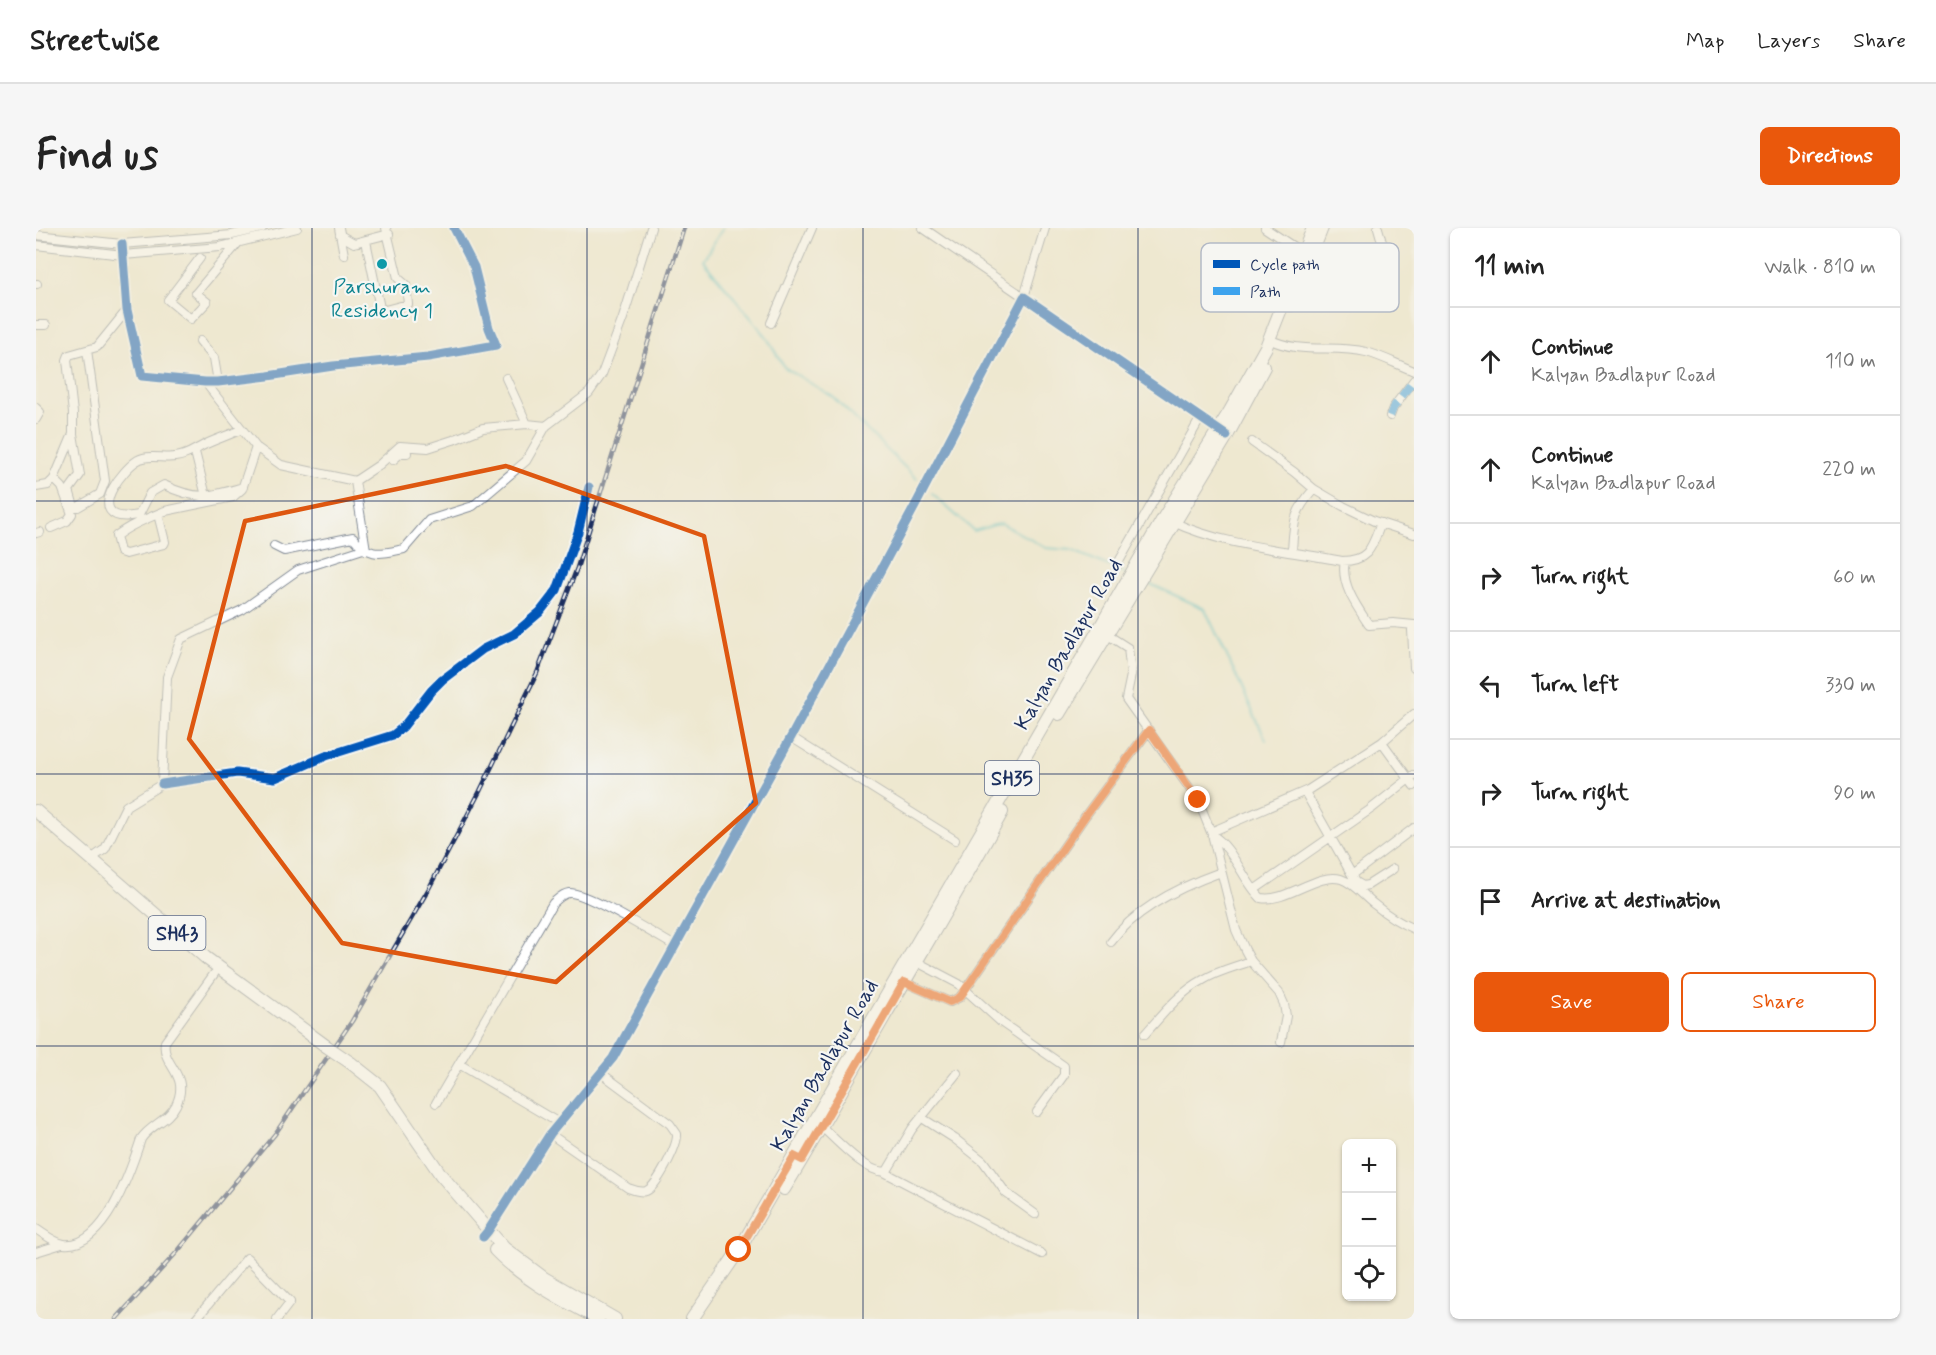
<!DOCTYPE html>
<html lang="en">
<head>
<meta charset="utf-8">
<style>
	body { margin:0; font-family:Mynerve,sans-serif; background:#f6f6f6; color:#222 }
	.controls { position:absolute; right:18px; bottom:18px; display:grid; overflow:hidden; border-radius:9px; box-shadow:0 2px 4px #0004 }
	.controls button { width:54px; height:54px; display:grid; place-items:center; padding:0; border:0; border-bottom:2px solid #e0e0e0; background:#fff; color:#222; font:30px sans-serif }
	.stop { position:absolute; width:18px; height:18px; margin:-14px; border:4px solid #ea580c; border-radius:50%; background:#fff }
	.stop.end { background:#ea580c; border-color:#fff; box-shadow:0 2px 6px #0008 }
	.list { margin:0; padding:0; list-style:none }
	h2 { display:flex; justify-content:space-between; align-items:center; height:78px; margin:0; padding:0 24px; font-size:26px }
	h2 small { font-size:20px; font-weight:400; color:#767676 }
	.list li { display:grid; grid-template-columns:39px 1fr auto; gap:18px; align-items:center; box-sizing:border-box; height:108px; padding:0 24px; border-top:2px solid #e0e0e0 }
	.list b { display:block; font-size:22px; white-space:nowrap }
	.list p { margin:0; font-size:20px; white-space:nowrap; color:#767676 }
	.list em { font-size:20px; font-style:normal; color:#767676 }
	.actions { display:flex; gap:12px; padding:18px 24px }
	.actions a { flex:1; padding:14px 0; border:2px solid #ea580c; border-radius:9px; text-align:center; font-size:21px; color:#ea580c }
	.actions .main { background:#ea580c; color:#fff }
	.icon { flex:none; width:33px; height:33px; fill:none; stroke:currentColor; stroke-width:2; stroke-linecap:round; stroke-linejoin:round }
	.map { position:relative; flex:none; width:1378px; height:1091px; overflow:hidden; border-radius:9px }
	header { display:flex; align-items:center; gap:36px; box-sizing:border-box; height:84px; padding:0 30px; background:#fff; border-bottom:2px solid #e0e0e0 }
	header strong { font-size:28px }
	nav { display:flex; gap:33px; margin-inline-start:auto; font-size:21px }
	.intro { display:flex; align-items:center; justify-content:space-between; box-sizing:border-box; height:144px; padding:0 36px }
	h1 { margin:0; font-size:42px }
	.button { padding:15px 27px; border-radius:9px; background:#ea580c; color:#fff; font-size:21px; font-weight:700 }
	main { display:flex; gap:36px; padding:0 36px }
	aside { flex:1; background:#fff; border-radius:9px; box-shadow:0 2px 4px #0004 }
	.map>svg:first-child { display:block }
</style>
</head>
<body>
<header>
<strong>Streetwise</strong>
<nav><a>Map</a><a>Layers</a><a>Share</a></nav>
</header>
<div class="intro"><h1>Find us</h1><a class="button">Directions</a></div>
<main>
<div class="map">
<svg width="1378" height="1091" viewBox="0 0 1378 1091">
	<rect width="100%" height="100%" fill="#f6f6f2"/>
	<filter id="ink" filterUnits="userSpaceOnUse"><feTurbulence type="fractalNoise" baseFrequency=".0167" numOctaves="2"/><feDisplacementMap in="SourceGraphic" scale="12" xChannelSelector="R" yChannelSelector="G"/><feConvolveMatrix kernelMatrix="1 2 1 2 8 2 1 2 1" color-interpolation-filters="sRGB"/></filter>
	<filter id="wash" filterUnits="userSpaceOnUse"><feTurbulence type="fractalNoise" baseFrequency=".008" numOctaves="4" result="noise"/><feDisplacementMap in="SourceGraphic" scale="24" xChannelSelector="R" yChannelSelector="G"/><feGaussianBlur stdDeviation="1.35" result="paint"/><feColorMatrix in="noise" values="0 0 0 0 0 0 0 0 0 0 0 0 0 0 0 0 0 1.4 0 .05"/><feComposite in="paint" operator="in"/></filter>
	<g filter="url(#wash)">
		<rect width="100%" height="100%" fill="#eee8d0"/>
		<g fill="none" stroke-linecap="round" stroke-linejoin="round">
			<path stroke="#4ebcc3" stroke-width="2" d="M687,0l-20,32 63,76 18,31 49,30 84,82
				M896,266l42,37 27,-8 45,25 25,2 54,23
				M1110,354l59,27 61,131"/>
		</g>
	</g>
	<g filter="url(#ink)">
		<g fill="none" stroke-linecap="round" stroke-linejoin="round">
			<g stroke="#848c97" stroke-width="10">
				<path id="minor" d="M303,0l5,27
					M887,0l101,69 21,-69
					M1229,0l41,27
					M1342,0l8,28 4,39
					M0,7l86,9 110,-9 30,-7
					M304,7l14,8 35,-9
					M330,13l14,67 5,2 23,-6 -2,-19 -8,-7 -12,-50
					M86,16l5,66 15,66 63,6h13l50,-6 65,-10 95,-9 68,-12 -7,-17 -15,-61 -20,-39
					M0,17l87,10 97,-8 77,-19
					M164,30l-32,42 23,19 16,-17 -11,-9 42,-50
					M0,56h1
					M735,95l41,-95
					M0,97h10
					M1233,111c31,16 65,5 97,13 16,4 32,13 48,19
					M164,113l14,17 4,24
					M470,150l21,46 19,2 43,-33 13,-19 21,-56 28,-90
					M169,154l51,65 25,18 74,16 11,69
					M0,180l4,4 -4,7
					M1354,188l3,-8 21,-28
					M206,201c-12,6 -26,10 -38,16 -10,5 -17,11 -29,12 -13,2 -29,-4 -40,5 -11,8 -41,43 -19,53 7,3 16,1 23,0l11,-22 14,-8c33,16 46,12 79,2
					M37,206l7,41 -11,15 5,17h4l22,-13 5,-13 -18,-131
					M1216,214l42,30 20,17 29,17 31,15 40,13
					M159,224l11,44
					M357,232l8,-7h6
					M319,253l24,-16 21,-19 28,2 25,-8 30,-12 44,-4
					M0,259l12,-2 6,-6 19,-45v-21l-6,-53 2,-5 28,-8 30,-37
					M122,286l7,28 -1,2 -38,10 -6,-2 -4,-16c14,-11 32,-18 49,-25l68,-14 9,-8 14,-42
					M1137,294c51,24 114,28 169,39 28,0 30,-15 39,-38
					M15,300l16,-7 5,-7 -10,-27 -8,-8
					M0,305l4,-1
					M238,318l10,5 69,-14c17,21 26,17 51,12l25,-29 44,-14 53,-45 20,-35
					M1256,323c2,-30 1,-38 22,-62
					M1309,333c-5,23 12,46 24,64l24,-2 21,2
					M1081,337l83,-146
					M1378,399l-2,3 2,38
					M1067,404l25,16 3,27 -5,24 72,101 13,32 97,-42 74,-48 32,-28
					M755,509l164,103
					M1346,514l32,44
					M126,556l75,-11 38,5 51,-22 67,-21 10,-8 28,-36 11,-11 41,-31 31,-15 26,-22 17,-22 21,-58 11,-45
					M1269,564l51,90 7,4 5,-1 25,-16
					M1176,606l24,96 9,20 6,11 28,32 5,11 2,12 -5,26
					M1176,607c21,12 31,46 49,63 25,5 56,-26 80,-19 13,4 23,18 34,26 12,10 25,18 39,24
					M55,631l14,-10 21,-43 36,-22 5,-107 14,-38 61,-29 56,-40 65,-21
					M1316,647l62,-47
					M1218,662l117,-81 43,-34
					M1075,714c25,-34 71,-56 110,-70
					M881,734l42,22 43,39 62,43v9l-27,37
					M866,753l48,21 10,-5 126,-182 63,-85
					M1109,806c17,-19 35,-42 58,-54 14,-9 32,-13 48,-19
					M423,836l100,59
					M400,875l117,-200c5,-4 9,-9 16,-10 16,-2 88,43 106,53
					M886,890l33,21 28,22 23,32 29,21
					M786,899c14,13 47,49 65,44l25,-42 45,-56
					M514,906l78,54c6,2 12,5 18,3 11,-4 32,-46 31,-57l-7,-10 -69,-51
					M848,944l158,82
					M0,1001c8,5 19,14 28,15 41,5 67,-75 77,-105 9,-14 27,-18 35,-34 15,-32 -15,-39 -11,-63l49,-68
					M447,1009l5,-6 62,-97 63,-76 178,-321 124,-231 109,-209 197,135
					M0,1024l26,-8
					M160,1091l51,-61 43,44 -13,17"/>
			</g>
			<g stroke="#848c97" stroke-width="14">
				<path id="primary" d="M1255,77l31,-77
					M1023,486l168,-278 37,-69
					M0,583l170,147 120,88
					M315,835l29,23 61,89 63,73 40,30 71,41
					M748,961c31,-50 58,-100 88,-151 43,-75 88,-150 130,-226
					M459,1022c29,30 67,49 103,69
					M656,1091l47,-69 425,-733 66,-106 36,-64 47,-119"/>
			</g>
			<use href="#minor" stroke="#fff" stroke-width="8"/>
			<use href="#primary" stroke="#fff" stroke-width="12"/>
			<g stroke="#1b2f5e" stroke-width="4.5">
				<path id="rail" d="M80,1091l61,-67 98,-118 77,-113 76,-131 52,-99 57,-118 40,-105 107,-340"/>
			</g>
			<use href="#rail" stroke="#f6f6f2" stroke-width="2" stroke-dasharray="7" stroke-linecap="butt"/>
			<g stroke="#848c97" stroke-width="14" stroke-linecap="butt">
				<path id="primary-bridge" d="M290,818l25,17"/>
			</g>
			<use href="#primary-bridge" stroke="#fff" stroke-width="12"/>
			<path stroke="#3da3ed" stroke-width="8" stroke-dasharray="15 8" stroke-linecap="butt" d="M1354,188l3,-8 21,-28"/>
			<g stroke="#f6f6f2" stroke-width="13">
				<path id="cycleway" d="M86,16l5,66 15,66 63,6h13l50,-6 65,-10 95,-9 68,-12 -7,-17 -15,-61 -20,-39
					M126,556l75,-11 38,5 51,-22 67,-21 10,-8 28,-36 11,-11 41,-31 31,-15 26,-22 17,-22 21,-58 11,-45
					M447,1009l5,-6 62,-97 63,-76 178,-321 124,-231 109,-209 203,139"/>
			</g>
			<use href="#cycleway" stroke="#0057b8" stroke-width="9"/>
		</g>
	</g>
	<g fill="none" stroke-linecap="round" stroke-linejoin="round" filter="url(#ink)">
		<path stroke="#ea580c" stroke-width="8" d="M703,1022l55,-94 8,4 102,-178 46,20 10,-5 126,-182 63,-85 49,70"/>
	</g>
	<path d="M0 0H1378V1091H0ZM470,238l198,70 52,267 -200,179 -214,-39 -153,-204 56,-218z" fill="#eee8d0" fill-opacity=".55" fill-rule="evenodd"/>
	<path fill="none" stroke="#de5710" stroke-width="4.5" stroke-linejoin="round" d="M470,238l198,70 52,267 -200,179 -214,-39 -153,-204 56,-218z"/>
	<path fill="none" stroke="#1b2f5e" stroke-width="1.5" stroke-opacity="0.55" d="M276,0v1091M551,0v1091M827,0v1091M1102,0v1091M0,273h1378M0,546h1378M0,818h1378"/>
	<circle fill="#0f9aa8" stroke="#f6f6f2" stroke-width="2" cx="346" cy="36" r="6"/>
	<g text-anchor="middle" stroke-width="4.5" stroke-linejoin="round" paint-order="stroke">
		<g fill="#f6f6f2" stroke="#5d6b8a" stroke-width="1.5">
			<rect x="949" y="533" width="54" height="34" rx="4.5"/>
			<rect x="112.5" y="688" width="57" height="34" rx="4.5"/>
		</g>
		<g font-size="20" font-weight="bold" fill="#1b2f5e">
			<text x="976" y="557">SH35</text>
			<text x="141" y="712">SH43</text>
		</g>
		<g font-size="21" fill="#0d838f" stroke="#f6f6f2">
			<text x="346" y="65">Parshuram<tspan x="346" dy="24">Residency 1</tspan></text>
		</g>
		<g font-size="21" fill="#1b2f5e" stroke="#f6f6f2">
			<text transform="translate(1032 416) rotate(-60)" y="7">Kalyan Badlapur Road</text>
			<text transform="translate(788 837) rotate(-60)" y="7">Kalyan Badlapur Road</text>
		</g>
	</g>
	<rect x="1165" y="15" width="198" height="69" rx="9" fill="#f6f6f2" stroke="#b4bac6" stroke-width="1.5"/>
	<rect x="1177" y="32" width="27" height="8" fill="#0057b8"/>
	<rect x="1177" y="59" width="27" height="8" fill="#3da3ed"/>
	<g font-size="16" fill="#1b2f5e">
		<text x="1214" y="42">Cycle path</text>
		<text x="1214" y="69">Path</text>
	</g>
</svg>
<div class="controls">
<button>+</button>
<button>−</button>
<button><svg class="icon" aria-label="locate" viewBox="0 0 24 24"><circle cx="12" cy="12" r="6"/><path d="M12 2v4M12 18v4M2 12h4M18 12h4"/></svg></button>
</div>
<div class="stop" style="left:703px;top:1022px"></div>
<div class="stop end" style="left:1162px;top:572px"></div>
</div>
<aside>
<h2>11 min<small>Walk · 810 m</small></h2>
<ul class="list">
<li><svg class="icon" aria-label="ahead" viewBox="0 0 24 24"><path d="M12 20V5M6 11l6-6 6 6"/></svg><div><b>Continue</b><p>Kalyan Badlapur Road</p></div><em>110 m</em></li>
<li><svg class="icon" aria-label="ahead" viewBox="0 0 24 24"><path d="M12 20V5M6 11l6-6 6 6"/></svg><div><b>Continue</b><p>Kalyan Badlapur Road</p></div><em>220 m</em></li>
<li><svg class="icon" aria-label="right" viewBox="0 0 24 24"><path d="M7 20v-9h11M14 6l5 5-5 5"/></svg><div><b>Turn right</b></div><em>60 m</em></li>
<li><svg class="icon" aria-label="left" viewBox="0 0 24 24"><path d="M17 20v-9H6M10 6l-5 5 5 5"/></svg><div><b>Turn left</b></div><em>330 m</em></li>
<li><svg class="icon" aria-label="right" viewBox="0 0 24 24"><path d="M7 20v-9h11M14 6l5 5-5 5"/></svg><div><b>Turn right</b></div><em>90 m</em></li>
<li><svg class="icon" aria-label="arrive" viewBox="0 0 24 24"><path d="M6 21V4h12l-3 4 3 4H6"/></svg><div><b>Arrive at destination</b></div></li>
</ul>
<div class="actions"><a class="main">Save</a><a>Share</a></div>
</aside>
</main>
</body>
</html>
